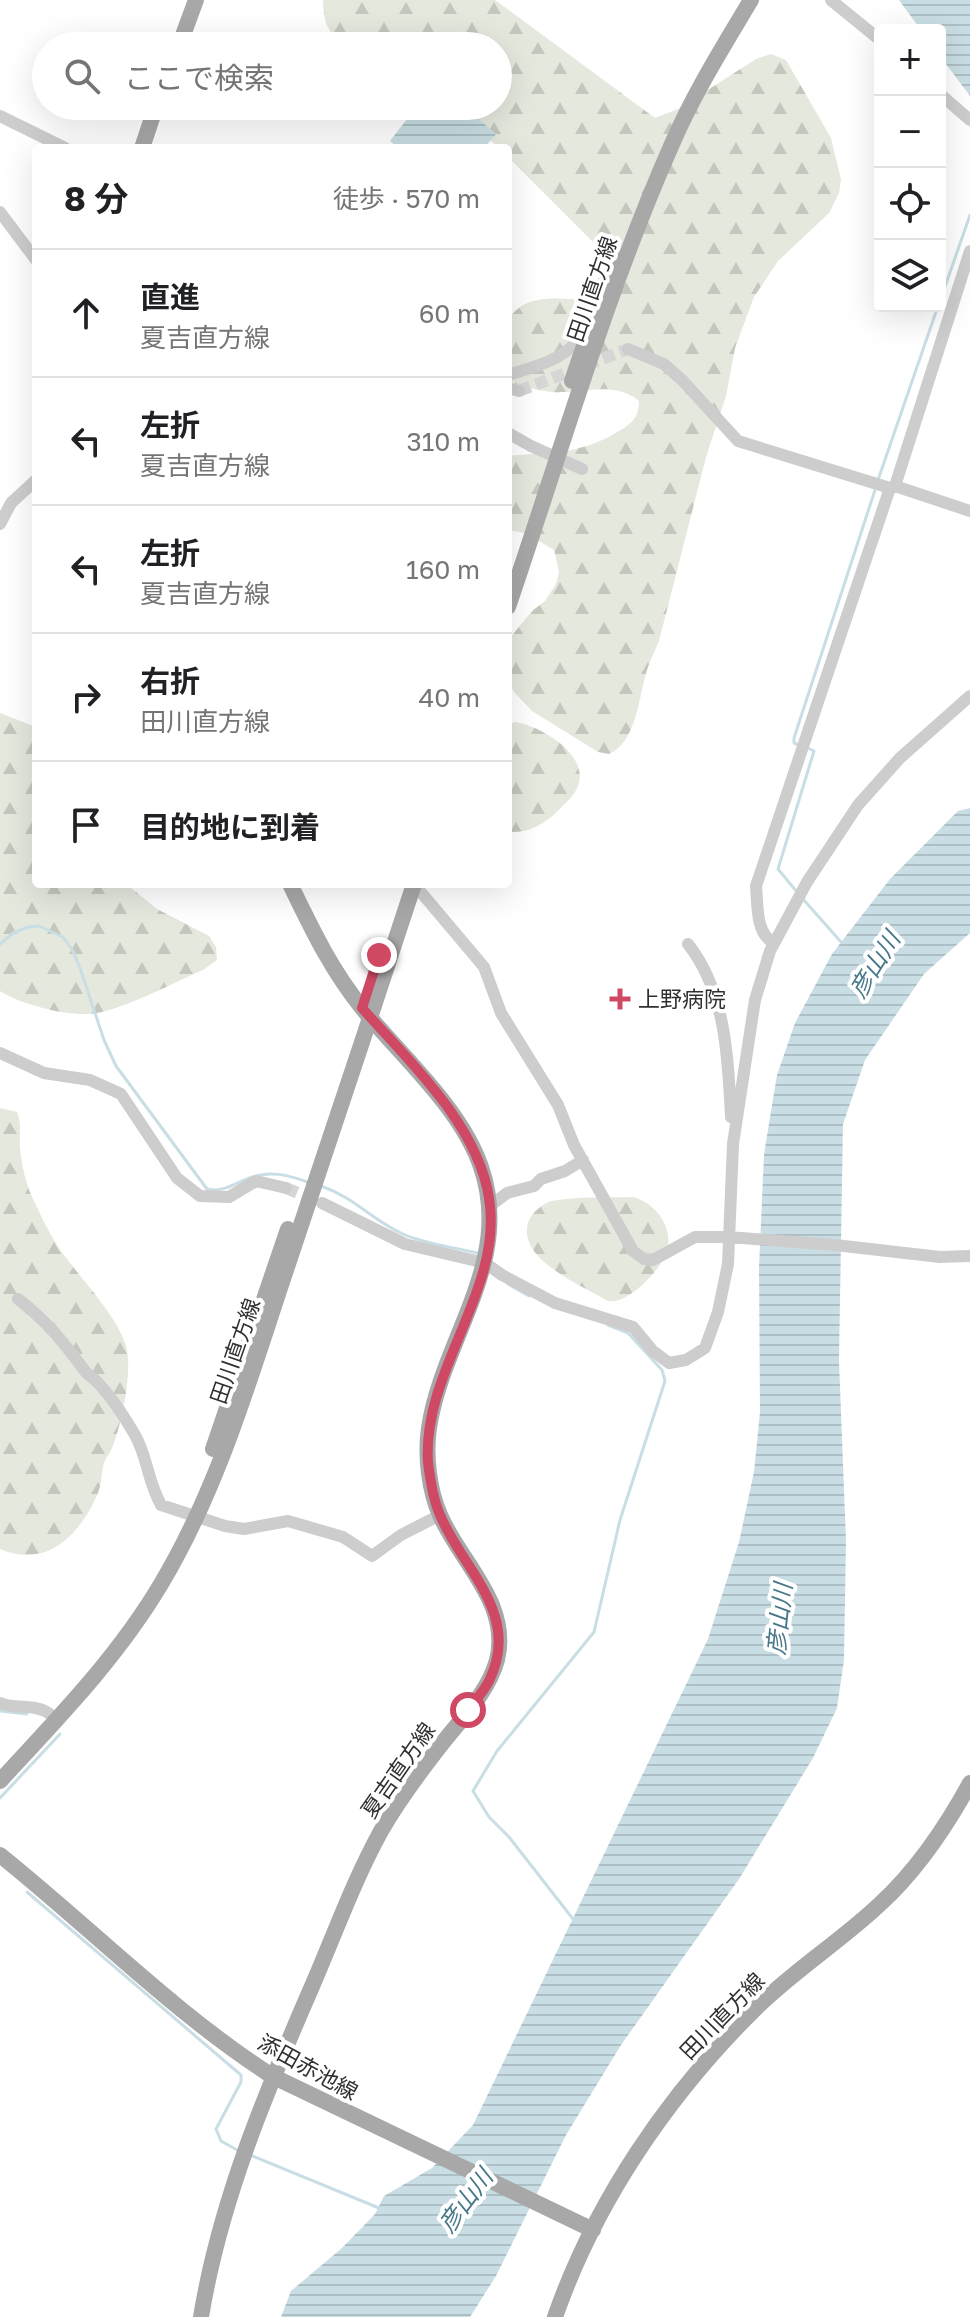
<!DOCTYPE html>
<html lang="ja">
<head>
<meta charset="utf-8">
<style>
	body { margin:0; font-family:"Golos Text","Noto Sans JP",sans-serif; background:#f6f6f6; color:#202124 }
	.controls { position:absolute; right:24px; top:24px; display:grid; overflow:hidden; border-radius:8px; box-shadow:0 8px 32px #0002 }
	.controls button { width:72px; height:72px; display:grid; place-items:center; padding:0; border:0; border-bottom:2px solid #e0e0e0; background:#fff; color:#202124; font:40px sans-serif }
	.stop { position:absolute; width:24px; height:24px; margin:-18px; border:6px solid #d04964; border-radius:50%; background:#fff }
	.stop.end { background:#d04964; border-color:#fff; box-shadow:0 2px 8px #0008 }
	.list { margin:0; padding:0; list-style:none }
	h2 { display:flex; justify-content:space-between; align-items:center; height:104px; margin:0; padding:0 32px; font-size:34px }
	h2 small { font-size:26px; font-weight:400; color:#757577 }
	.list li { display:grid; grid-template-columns:52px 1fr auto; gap:24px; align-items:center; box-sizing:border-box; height:128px; padding:0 32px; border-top:2px solid #e0e0e0 }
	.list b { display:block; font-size:30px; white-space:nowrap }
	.list p { margin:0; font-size:26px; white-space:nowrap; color:#757577 }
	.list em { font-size:26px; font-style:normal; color:#757577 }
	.icon { flex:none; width:44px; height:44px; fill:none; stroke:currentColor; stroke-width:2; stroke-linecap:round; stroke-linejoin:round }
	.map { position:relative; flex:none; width:970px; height:2317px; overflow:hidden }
	.search { position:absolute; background:#fff; box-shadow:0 8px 32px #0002; left:32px; top:32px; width:480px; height:88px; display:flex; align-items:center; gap:20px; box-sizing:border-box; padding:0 28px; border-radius:44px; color:#757577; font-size:30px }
	.panel { position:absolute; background:#fff; box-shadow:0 8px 32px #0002; left:32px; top:144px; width:480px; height:744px; border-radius:8px }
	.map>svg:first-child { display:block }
</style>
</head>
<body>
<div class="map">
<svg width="970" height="2317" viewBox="0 0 970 2317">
	<defs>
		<pattern id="forest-firs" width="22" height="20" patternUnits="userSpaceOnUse" patternTransform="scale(2)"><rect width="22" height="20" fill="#e4e8dd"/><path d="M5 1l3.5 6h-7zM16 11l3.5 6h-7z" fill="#c4c7be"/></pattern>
		<pattern id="water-rules" width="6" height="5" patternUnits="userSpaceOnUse" patternTransform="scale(2)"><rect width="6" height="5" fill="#c9dee4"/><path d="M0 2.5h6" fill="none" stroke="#adbfc4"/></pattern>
	</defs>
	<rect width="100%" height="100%" fill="#fff"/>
	<path fill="url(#forest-firs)" d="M323,0h172l160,118 23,-9 78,-50 15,-5 15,6 45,78 10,42 -2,13 -10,20 -51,48 -24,36 -19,51 -9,48 -20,61 -47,184c-4,10 -9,19 -12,29 -8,24 -10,72 -38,84l-11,-2 -66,-41 -18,-19 -5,-9v-44l23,-28 13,-10 11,-17 3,-12 -5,-22 -29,-17 -17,-3v-74c40,-4 69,-1 106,-22 15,-9 25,-14 25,-33 -24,-21 -59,-7 -87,-9 -15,-2 -30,-5 -44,-11v-61c18,-30 56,-20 85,-20l15,-40 -10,-13 -90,-90v-9h-9l-15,-14 -41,-28h55v-60h-151c-20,-14 -23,-21 -24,-46z
		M0,713l36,14v157h90l31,25 52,27 7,11 1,13 -14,10c-30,13 -75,37 -106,43 -25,5 -75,-8 -97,-22z
		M515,722c27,4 81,36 60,70 -4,7 -12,13 -17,19 -15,14 -29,22 -50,21v-108z
		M0,1108l17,4c5,11 2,24 3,36 2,19 6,37 14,53 7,15 14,30 23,44 20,31 58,66 69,101 7,24 -4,78 -14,102 -2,5 -7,11 -8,15 -3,10 -2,20 -6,30 -18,42 -51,76 -98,56z
		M633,1197c23,6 44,33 32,59 -7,16 -38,49 -57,45 -26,-16 -94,-42 -79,-81 4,-8 14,-17 23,-19 24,-5 56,-3 81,-4z"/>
	<path fill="url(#water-rules)" d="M899,0h71v96l-30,-40v-26h-19z
		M417,106h47l32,28 -12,14h-86l-8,-7z
		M970,808v125l-46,41 -59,86 -22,64 -4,237 7,179 -2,120 -7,48 -24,50 -74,121 -118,166 -55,90 -70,141 -26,41h-189l10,-26 51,-43 33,-34 9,-18 48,-28 41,-43 235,-486 31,-97 15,-70 6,-60 -1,-144 5,-114 13,-79 18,-52 37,-69 58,-75 68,-68z"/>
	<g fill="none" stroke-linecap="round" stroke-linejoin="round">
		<path stroke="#c9dee4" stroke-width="3" d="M940,301l30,-86
			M878,480l60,-174
			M801,746l-7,-3v-5l82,-251
			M797,892l-19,-23 36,-118 -6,-3
			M802,898l40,45
			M0,944l13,-11 15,-6 11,-1 24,11 10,14 7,17 24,72 12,26 91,123c19,5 35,-12 54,-14 18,-3 33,2 49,8
			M321,1186c34,12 51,34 82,48 22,10 50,13 74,19
			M508,1284l21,12
			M0,1711l27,3
			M0,1798l60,-64
			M27,1892l214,183v7l-25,47 5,12 18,10
			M573,1919l-64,-82 -20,-20 -16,-26 24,-40 97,-119 26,-112 45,-139 -3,-11 -34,-37 -20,-8
			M250,2155l129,53"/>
		<path stroke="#d6d6d6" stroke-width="12" stroke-dasharray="12 6" stroke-linecap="butt" d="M519,391l109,-42
			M286,1188l29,12"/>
		<path stroke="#cdcdcd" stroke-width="12" d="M831,0l49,40
			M940,94l30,26
			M0,116l65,32
			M0,212l36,48
			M628,349l36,15 19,17 55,60 152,47 5,-2 75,25
			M508,375c28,-9 60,-15 75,-43
			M508,388l11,3
			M508,433l23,13 51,23
			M895,486l75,-235
			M0,524l11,-21 25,-23
			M414,884l70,83 17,46 57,92 16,40 59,106 11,8 9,1 42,-23h33l107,8 105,12 30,-1
			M774,943c-19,-10 -16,-38 -18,-57l134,-398
			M688,944c38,48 40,114 43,173
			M0,1053l44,20 46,7 31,14 56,84 23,18 29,1 27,-16 30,7
			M322,1203l83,41 80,19 17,12 53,28 78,24 20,24 16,12 17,-3 19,-12 13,-36 10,-48 5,-120 22,-144 15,-49 37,-69 51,-77 42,-47 70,-62
			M490,1206l17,-13 27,-7 7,-7 24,-8 18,-11
			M18,1299c30,23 45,43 67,72 4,5 10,8 14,13 13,14 26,34 36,51 13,23 12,45 26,70l64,21 19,3 44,-8 55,16 29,19 29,-21 39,-20
			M0,1703c16,7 35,0 50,11"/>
		<path stroke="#a8a8a8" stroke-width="16" d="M179,46l17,-46
			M142,148l14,-42
			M572,381l43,-126
			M508,607c53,-155 98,-314 164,-463 22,-51 51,-97 79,-144
			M213,1449l75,-220
			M0,1781c58,-63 117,-123 161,-197 58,-97 89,-207 125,-314 43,-129 86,-257 128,-386
			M0,1855c91,73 174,158 272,221l321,154
			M201,2317c19,-116 65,-225 112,-333 22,-51 41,-104 68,-153 17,-30 38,-58 59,-85 21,-27 48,-53 57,-86 14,-57 -37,-98 -57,-145 -11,-25 -15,-60 -11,-87 13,-89 85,-166 52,-261 -20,-59 -80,-111 -119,-159 -32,-40 -50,-79 -72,-124
			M555,2317c40,-115 113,-222 200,-308 38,-38 86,-68 125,-105 37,-34 66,-77 90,-121"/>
	</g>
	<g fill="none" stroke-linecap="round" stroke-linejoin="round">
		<path stroke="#d04964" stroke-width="10" d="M379,955l-17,53c47,53 116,117 127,190 15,92 -67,172 -61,264 2,17 5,37 12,53 23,55 82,99 49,166 -5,10 -14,20 -21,29"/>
	</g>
	<path fill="#d04964" stroke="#fff" stroke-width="3" d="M616 987h8v8h8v8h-8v8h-8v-8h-8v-8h8z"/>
	<g text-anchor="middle" stroke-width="8" stroke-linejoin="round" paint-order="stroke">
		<g font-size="22" fill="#303030" stroke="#fff">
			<text transform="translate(592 289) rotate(-71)" y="8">田川直方線</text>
			<text transform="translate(235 1351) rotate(-71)" y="8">田川直方線</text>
			<text transform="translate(398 1770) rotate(-55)" y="8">夏吉直方線</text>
			<text transform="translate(722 2016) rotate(-46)" y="8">田川直方線</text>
			<text transform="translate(308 2067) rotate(29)" y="8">添田赤池線</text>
		</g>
		<g font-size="22" fill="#303030" stroke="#fff" text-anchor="start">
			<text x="638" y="1007">上野病院</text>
		</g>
		<g font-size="24" font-style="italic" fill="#477889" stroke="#fff">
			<text transform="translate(875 965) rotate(-58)" y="8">彦山川</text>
			<text transform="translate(780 1619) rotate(-84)" y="8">彦山川</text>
			<text transform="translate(466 2201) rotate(-53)" y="8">彦山川</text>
		</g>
	</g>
</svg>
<div class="controls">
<button>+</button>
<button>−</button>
<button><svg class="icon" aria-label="locate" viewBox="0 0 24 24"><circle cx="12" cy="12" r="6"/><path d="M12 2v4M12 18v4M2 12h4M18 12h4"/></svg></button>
<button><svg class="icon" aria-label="layers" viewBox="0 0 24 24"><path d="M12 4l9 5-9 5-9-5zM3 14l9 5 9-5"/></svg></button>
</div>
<div class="stop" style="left:468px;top:1710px"></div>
<div class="stop end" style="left:379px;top:955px"></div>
<div class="search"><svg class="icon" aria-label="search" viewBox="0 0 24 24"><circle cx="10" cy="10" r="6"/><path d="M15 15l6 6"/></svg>ここで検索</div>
<section class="panel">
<h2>8 分<small>徒歩 · 570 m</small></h2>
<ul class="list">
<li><svg class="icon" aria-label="ahead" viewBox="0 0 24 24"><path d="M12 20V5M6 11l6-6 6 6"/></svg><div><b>直進</b><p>夏吉直方線</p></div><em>60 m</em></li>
<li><svg class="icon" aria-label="left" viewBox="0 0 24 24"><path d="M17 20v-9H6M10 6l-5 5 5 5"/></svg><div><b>左折</b><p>夏吉直方線</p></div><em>310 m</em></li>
<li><svg class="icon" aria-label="left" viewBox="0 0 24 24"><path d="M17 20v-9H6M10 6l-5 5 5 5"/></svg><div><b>左折</b><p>夏吉直方線</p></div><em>160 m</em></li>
<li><svg class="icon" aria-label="right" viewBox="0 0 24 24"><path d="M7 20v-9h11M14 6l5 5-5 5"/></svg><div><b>右折</b><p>田川直方線</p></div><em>40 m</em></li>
<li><svg class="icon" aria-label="arrive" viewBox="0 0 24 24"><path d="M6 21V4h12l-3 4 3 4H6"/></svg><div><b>目的地に到着</b></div></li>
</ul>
</section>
</div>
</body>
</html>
